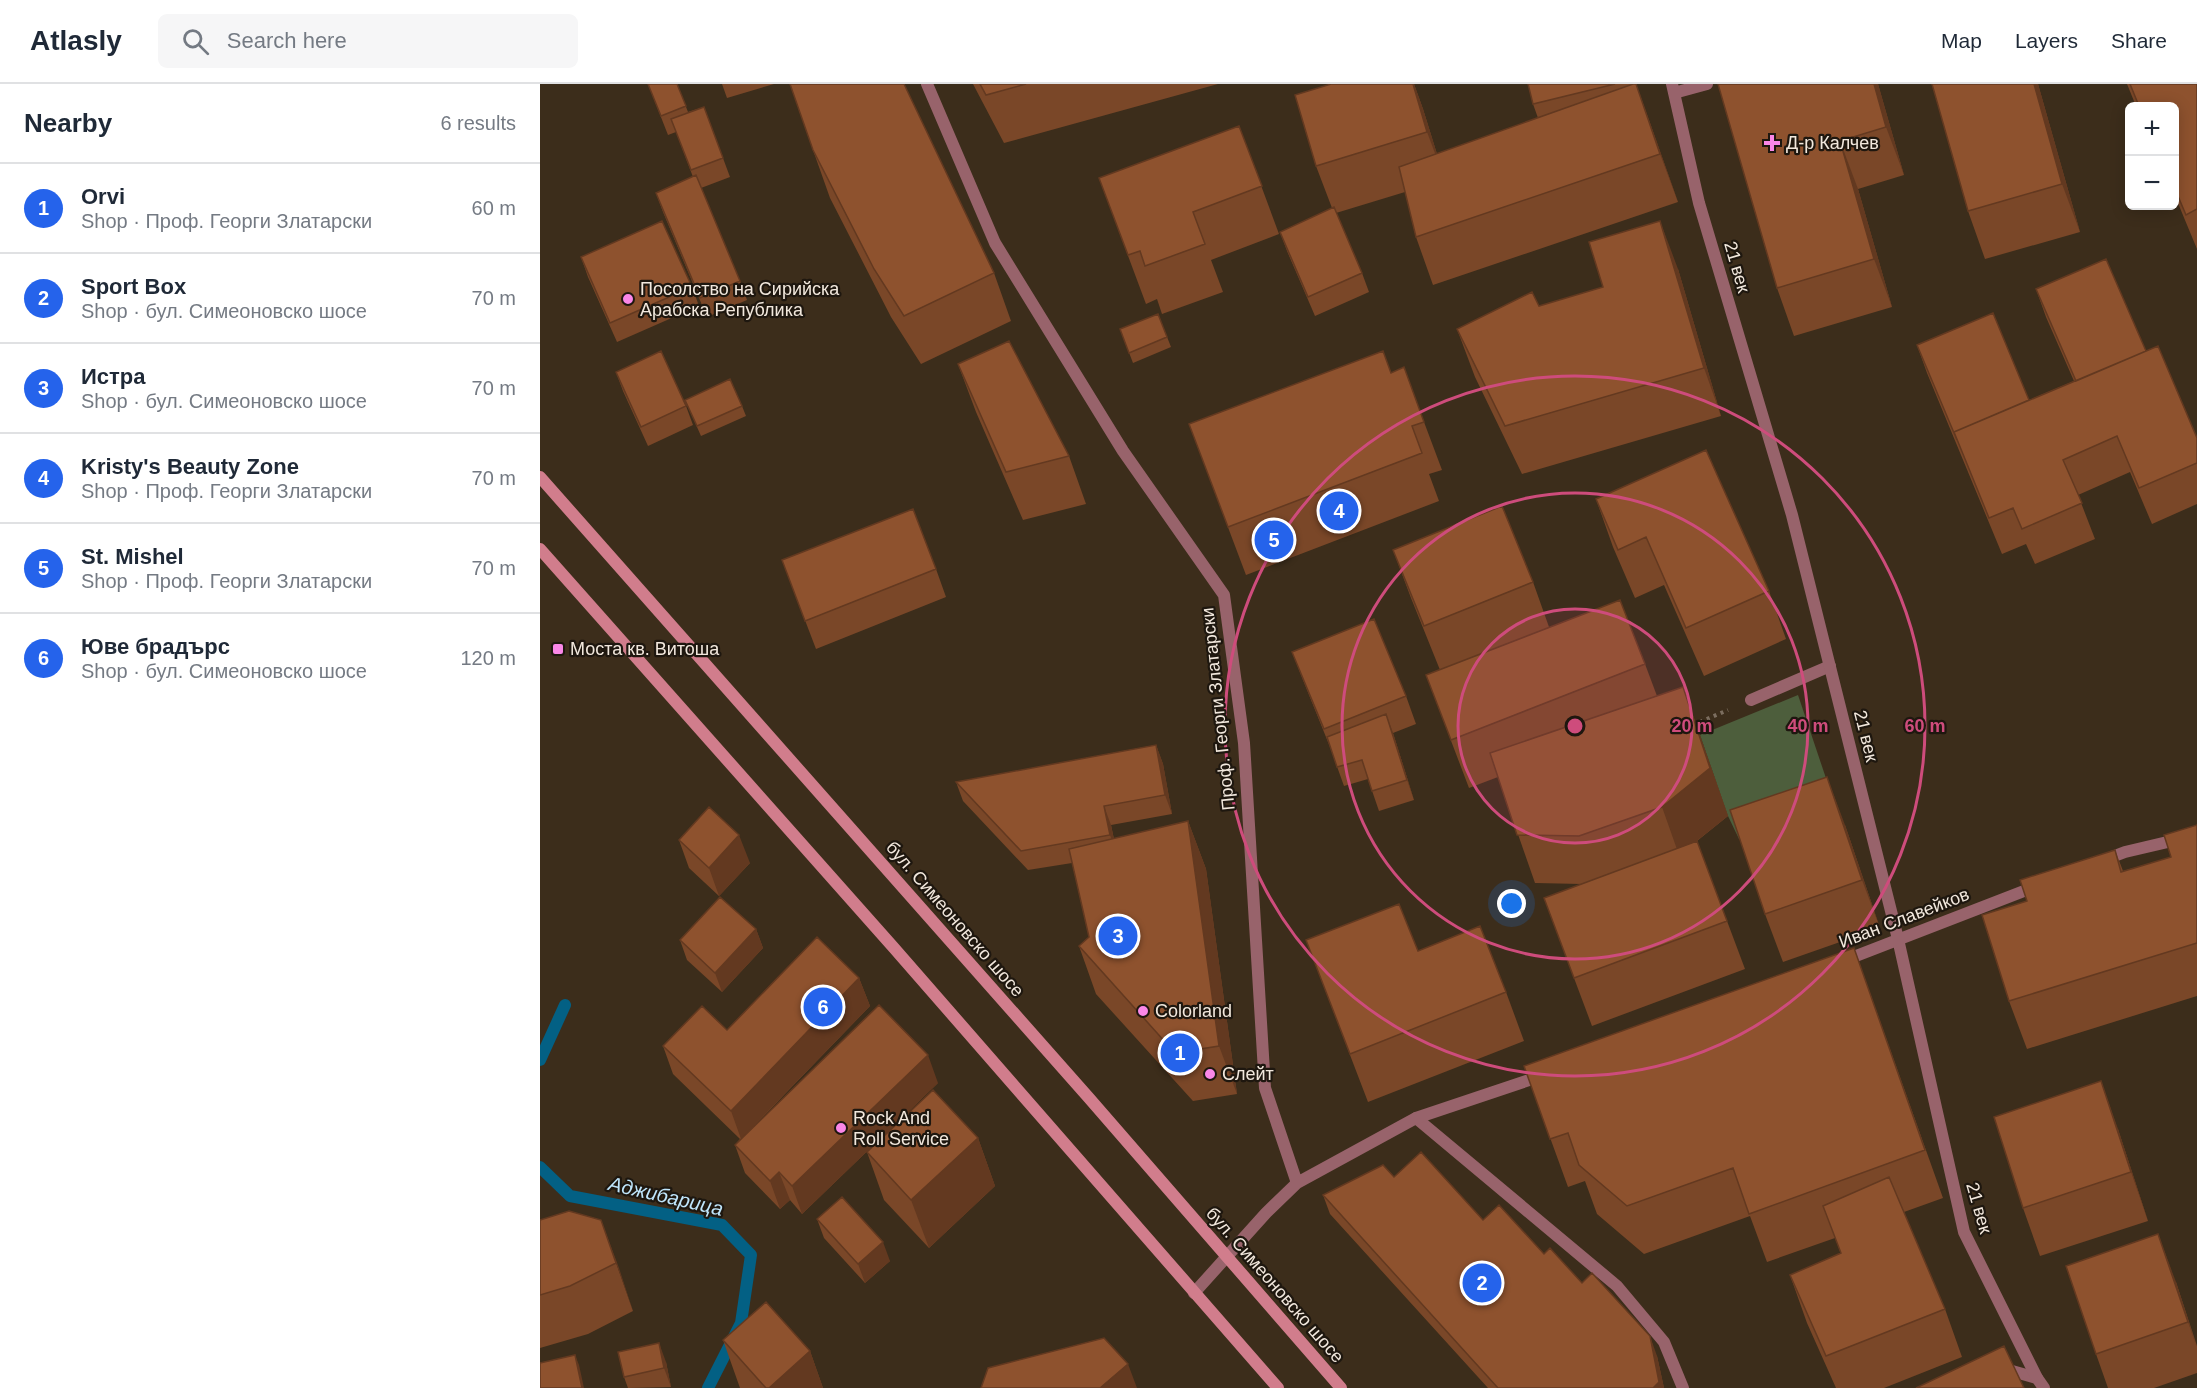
<!DOCTYPE html>
<html lang="en">
<head>
<meta charset="utf-8">
<style>
	body { margin:0; font-family:Arial,sans-serif; background:#f6f6f7; color:#1f2937 }
	.controls { position:absolute; right:18px; top:18px; display:grid; overflow:hidden; border-radius:9px; box-shadow:0 3px 15px #0003 }
	.controls button { width:54px; height:54px; display:grid; place-items:center; padding:0; border:0; border-bottom:2px solid #e0e1e3; background:#fff; color:#1f2937; font:30px sans-serif }
	.you { position:absolute; left:972px; top:820px; width:21px; height:21px; margin:-15px; border:4px solid #fff; border-radius:50%; background:#1a73e8; box-shadow:0 0 0 9px #1a73e833 }
	.badge { display:grid; place-items:center; width:39px; height:39px; border-radius:50%; background:#2563eb; color:#fff; font-size:20px; font-weight:700 }
	.pin { position:absolute; translate:-50% -50%; border:3px solid #fff; box-shadow:0 2px 6px #0006 }
	.list { margin:0; padding:0; list-style:none }
	h2 { display:flex; justify-content:space-between; align-items:center; height:78px; margin:0; padding:0 24px; font-size:26px }
	h2 small { font-size:20px; font-weight:400; color:#747a83 }
	.list li { display:grid; grid-template-columns:39px 1fr auto; gap:18px; align-items:center; box-sizing:border-box; height:90px; padding:0 24px; border-top:2px solid #e0e1e3 }
	.list b { display:block; font-size:22px; white-space:nowrap }
	.list p { margin:0; font-size:20px; white-space:nowrap; color:#747a83 }
	.list em { font-size:20px; font-style:normal; color:#747a83 }
	.icon { flex:none; width:33px; height:33px; fill:none; stroke:currentColor; stroke-width:2; stroke-linecap:round; stroke-linejoin:round }
	.map { position:relative; flex:none; width:1657px; height:1304px; overflow:hidden }
	header { display:flex; align-items:center; gap:36px; box-sizing:border-box; height:84px; padding:0 30px; background:#fff; border-bottom:2px solid #e0e1e3 }
	header strong { font-size:28px }
	nav { display:flex; gap:33px; margin-inline-start:auto; font-size:21px }
	.search { width:420px; height:54px; background:#f6f6f7; display:flex; align-items:center; gap:15px; box-sizing:border-box; padding:0 21px; border-radius:9px; color:#747a83; font-size:22px }
	main { display:flex }
	aside { flex:1; background:#fff }
	.map>svg:first-child { display:block }
</style>
</head>
<body>
<header>
<strong>Atlasly</strong>
<div class="search"><svg class="icon" aria-label="search" viewBox="0 0 24 24"><circle cx="10" cy="10" r="6"/><path d="M15 15l6 6"/></svg>Search here</div>
<nav><a>Map</a><a>Layers</a><a>Share</a></nav>
</header>
<main>
<aside>
<h2>Nearby<small>6 results</small></h2>
<ul class="list">
<li><span class="badge">1</span><div><b>Orvi</b><p>Shop · Проф. Георги Златарски</p></div><em>60 m</em></li>
<li><span class="badge">2</span><div><b>Sport Box</b><p>Shop · бул. Симеоновско шосе</p></div><em>70 m</em></li>
<li><span class="badge">3</span><div><b>Истра</b><p>Shop · бул. Симеоновско шосе</p></div><em>70 m</em></li>
<li><span class="badge">4</span><div><b>Kristy's Beauty Zone</b><p>Shop · Проф. Георги Златарски</p></div><em>70 m</em></li>
<li><span class="badge">5</span><div><b>St. Mishel</b><p>Shop · Проф. Георги Златарски</p></div><em>70 m</em></li>
<li><span class="badge">6</span><div><b>Юве брадърс</b><p>Shop · бул. Симеоновско шосе</p></div><em>120 m</em></li>
</ul>
</aside>
<div class="map">
<svg width="1657" height="1304" viewBox="0 0 1657 1304">
	<rect width="100%" height="100%" fill="#3c2d1b"/>
	<path fill="#4d5e3c" d="M1258,611l36,107 -95,37 -11,-23 -28,-81z"/>
	<g fill="none" stroke-linecap="round" stroke-linejoin="round">
		<path stroke="#036084" stroke-width="12" d="M0,976l25,-55
			M0,1083l30,29 152,29 29,30 -10,68 -33,65"/>
		<path stroke="#7c6e5f" stroke-width="4" stroke-dasharray="3 4.5" stroke-linecap="butt" d="M1153,641l35,-15"/>
		<path stroke="#98636b" stroke-width="12" d="M1211,616l79,-34
			M876,1034l201,168 47,56 19,46
			M1463,1287l2,-2 32,9"/>
		<path stroke="#98636b" stroke-width="12" d="M387,0l68,159 128,208 101,144 20,148 21,345 32,95
			M1132,0l27,119 93,312 106,424 66,293 73,146 7,10
			M1134,9l33,-9
			M1564,776l21,-8 72,-17
			M1303,877l194,-75
			M654,1209l72,-80 31,-30 119,-65 128,-43"/>
		<path stroke="#d17d8c" stroke-width="12" d="M0,393l549,621 252,290
			M0,465l354,399 384,440"/>
	</g>
	<path fill="#7a4728" d="M108,0h29l11,28 16,-5 26,70 -29,11 39,93 7,19 -40,17 -44,-105 -7,-19 37,-16 -17,-45 -8,3z
		M182,0h52l-47,14z
		M433,0h245l-214,59z
		M791,0h83l9,25 14,45 101,-36 -5,-14 -5,-20h108l42,118 -245,83 -17,-48 -11,-45 -69,21 26,60 7,19 -54,24 -28,-65 -7,-19 52,-24 -16,-42z
		M1178,0h160l26,91 -46,14 34,118 -98,29 -17,-48z
		M1498,0l42,148 -95,27 -17,-48z
		M1587,0h70v165l-22,-53v-90h-39z
		M699,42l40,108 -68,26 12,32 -61,22 -5,-15 -11,5 -47,-126z
		M273,66l181,123 17,48 -90,43 -30,-47 -61,-119z
		M41,173l111,30 7,19 -82,36 -29,-65z
		M1138,185l43,147 -199,58 -47,-97 -18,-48z
		M1496,205l110,62 51,87v66l-45,20 -22,-52 -52,23 17,44 -60,25 -9,-20 -24,10 -75,-181 -10,-28 112,55 45,-19 -28,-64z
		M618,230l13,33 -38,16 -13,-34z
		M418,280l111,92 17,48 -63,16 -47,-108z
		M76,288l70,34 7,19 -45,21 -25,-55z
		M851,289l33,49 18,48 -13,4 10,27 -193,74 -57,-151z
		M145,316l57,6 4,10 -45,20z
		M1056,415l173,92 17,48 -82,37 -40,-91 -29,13 -22,-51z
		M853,466l140,32 16,45 96,37 12,32 26,-9 45,129 -31,25 48,128 -153,57 -48,-128 38,-14 -47,-1 -37,-106 -29,11 -43,-113 14,-5 -29,-72z
		M242,476l154,9 10,28 -130,52z
		M752,568l114,44 10,28 -23,9 21,67 -35,11 -11,-32 -24,7 -14,-39 -27,-67z
		M616,661l7,19 9,50 -61,11 3,14 74,-18 18,48 31,225 -44,7 -97,-107 -17,-48 10,-9 -17,-74 -44,7 -65,-69 -7,-19z
		M1305,741l35,103 -97,34 -18,-48z
		M1657,741v171l-170,53 -18,-48 18,-100 88,-51 8,21 48,-14z
		M139,756l71,23 -31,33 -30,-28z
		M216,845l7,19 -41,44 -35,-32 -7,-20z
		M766,856l112,11 88,41 18,49 -156,61z
		M1314,864l89,250 -39,14 41,97 17,48 -78,31h-48l-29,-65 -17,-48 51,-21 -6,-16 -68,24 -17,-46 -106,38 -47,-40 -12,-33 -17,6 -44,-121z
		M319,894l11,28 -117,121 185,-44 -136,131 -12,-14 -10,9 -35,-36 -10,-28 5,-6 -67,-65 -10,-28 64,-16z
		M1578,1045l30,92 -108,35 -17,-48z
		M438,1054l17,48 -66,62 -45,-48 -17,-48z
		M783,1111l160,25 61,34 38,29 75,73 7,32h-176l-158,-174z
		M277,1135l73,42 -25,22 -41,-45z
		M0,1136h61l32,91 -45,23 -48,14z
		M1636,1198l21,64v27l-43,15h-46l-12,-34z
		M183,1256l87,11 13,37h-83z
		M126,1278l5,25 -43,1 -4,-11z"/>
	<path fill="#633920" d="M873,0h1l9,25 22,71 -18,-48z
		M1096,0l17,47 25,71 -18,-48z
		M1334,0h4l26,91 -18,-48z
		M1494,0h4l42,148 -18,-48z
		M1300,57l18,48 34,118 -18,-48z
		M1120,137l18,48 43,147 -17,-48z
		M1143,603l45,129 -49,39 -17,-48z
		M846,630l7,19 21,67 -7,-20z
		M616,661l7,19 9,50 -7,-19z
		M1287,693l18,48 35,103 -18,-48z
		M564,722l7,19 6,30 -7,-20z
		M648,737l18,48 31,225 -18,-48z
		M199,751l11,28 -31,33 -10,-28z
		M216,845l7,19 -41,44 -7,-19z
		M319,894l11,28 -129,133 -10,-28z
		M388,971l10,28 -136,131 -10,-28z
		M1561,997l17,48 30,92 -17,-49z
		M438,1054l17,48 -66,62 -18,-48z
		M239,1088l11,28 -10,9 -10,-28z
		M61,1136l18,48 14,43 -17,-48z
		M1618,1150l18,48 21,66 -9,-26z
		M343,1158l7,19 -25,22 -7,-19z
		M1110,1252l7,20 7,32h-11z
		M119,1259l7,19 5,25 -7,-19z
		M270,1267l13,37h-54z
		M35,1271l4,10 5,23h-2z
		M588,1280l9,24h-37z"/>
	<path fill="#8e522e" stroke="#633920" stroke-width="1.5" d="M108,0h29l9,22 -25,10z
		M250,0h114l90,189 -90,43 -30,-47 -61,-119z
		M440,0h46l-40,11z
		M791,0h82l14,48 -111,34 -21,-71z
		M988,0h87l-82,20z
		M1093,0h3l24,70 -244,83 -17,-70z
		M1178,0h156l12,43 -46,14 34,118 -97,29z
		M1392,0h102l28,100 -94,27z
		M1590,0h67v125l-11,6 -11,-26v-83h-36z
		M164,23l19,51 -32,12 -20,-51z
		M699,42l23,60 -69,26 12,32 -60,22 -5,-15 -12,4 -29,-77z
		M156,91l44,106 -40,17 -44,-105z
		M794,123l28,66 -54,24 -28,-65z
		M122,137l30,66 -82,36 -29,-66z
		M1120,137l44,147 -199,58 -48,-97 75,-37 7,14 64,-19 -14,-45z
		M1566,175l40,92 -70,30 -40,-92z
		M1453,229l36,87 -75,32 3,8 -40,-95z
		M618,230l9,23 -38,16 -9,-24z
		M469,257l60,115 -63,16 -48,-108z
		M1618,262l39,92v25l-58,25 -22,-52 -54,24 19,43 -60,26 -9,-21 -24,10 -35,-86z
		M121,267l25,55 -45,21 -25,-55z
		M843,267l8,22 13,-6 20,55 -12,4 10,27 -194,74 -39,-103z
		M190,295l12,27 -45,20 -12,-26z
		M1166,366l63,141 -83,37 -40,-91 -28,13 -22,-51z
		M962,422l31,76 -109,44 -31,-76z
		M373,425l23,60 -131,52 -23,-61z
		M1080,516l25,64 -194,76 -25,-65z
		M834,535l32,77 -82,33 -32,-77z
		M1143,603l27,81 -48,39 -83,29 -62,-1 -27,-82z
		M846,630l21,66 -35,11 -10,-31 -25,7 -10,-30z
		M616,661l9,50 -61,11 6,29 -89,16 -65,-69z
		M1287,693l35,103 -97,34 -35,-104z
		M169,723l30,28 -30,33 -30,-28z
		M648,737l31,225 -44,7 -96,-107 10,-9 -20,-88z
		M1657,741v118l-188,58 -27,-86 45,-14 -7,-21 95,-30 6,22 50,-15 -7,-22z
		M1157,757l30,80 -153,57 -30,-80z
		M180,813l36,32 -41,44 -35,-33z
		M859,820l19,47 62,-25 26,66 -156,62 -44,-114z
		M277,853l42,41 -128,133 -68,-65 39,-40 25,24z
		M1314,864l71,202 -176,64 -16,-46 -106,38 -48,-41 -11,-32 -18,6 -26,-73z
		M339,921l49,50 -136,131 -13,-14 -9,9 -35,-36z
		M1561,997l30,91 -108,36 -29,-91z
		M393,1006l45,48 -67,62 -44,-48z
		M881,1068l62,68 16,-15 45,49 6,-6 32,35 10,-10 58,63 9,46 -6,6h-155l-175,-193 60,-30 11,12z
		M1349,1093l56,132 -119,47 -36,-81 51,-22 -18,-47z
		M302,1113l41,45 -25,22 -41,-45z
		M29,1127l32,9 15,43 -46,23 -30,9v-75z
		M1618,1150l30,88 -92,32 -30,-88z
		M226,1218l44,49 -41,37h-3l-43,-48z
		M564,1254l24,26 -28,24h-119l7,-20z
		M119,1259l5,25 -40,9 -6,-25z
		M1464,1262l20,42h-108z
		M35,1271l7,33h-42v-25z"/>
	<circle cx="1035" cy="642" r="117" fill="#ce4c7c" fill-opacity=".12"/>
	<g fill="none" stroke="#ce4c7c" stroke-width="3">
		<circle cx="1035" cy="642" r="117"/>
		<circle cx="1035" cy="642" r="233"/>
		<circle cx="1035" cy="642" r="350"/>
	</g>
	<g fill="#fa87e7" stroke="#1e170f" stroke-width="2">
		<path d="M1229 50h6v6h6v6h-6v6h-6v-6h-6v-6h6z"/>
		<circle cx="88" cy="215" r="6"/>
		<rect x="12" y="559" width="12" height="12" rx="3"/>
		<circle cx="603" cy="927" r="6"/>
		<circle cx="670" cy="990" r="6"/>
		<circle cx="301" cy="1044" r="6"/>
	</g>
	<g text-anchor="middle" stroke-width="4.5" stroke-linejoin="round" paint-order="stroke">
		<g font-size="18" fill="#f2e8dd" stroke="#1e170f" text-anchor="start">
			<text x="1246" y="65">Д-р Калчев</text>
			<text x="100" y="211">Посолство на Сирийска<tspan x="100" dy="21">Арабска Република</tspan></text>
			<text x="30" y="571">Моста кв. Витоша</text>
			<text x="615" y="933">Colorland</text>
			<text x="682" y="996">Слейт</text>
			<text x="313" y="1040">Rock And<tspan x="313" dy="21">Roll Service</tspan></text>
		</g>
		<g font-size="18" fill="#f2e8dd" stroke="#1e170f">
			<text transform="translate(1197 183) rotate(74)" y="6">21 век</text>
			<text transform="translate(678 625) rotate(-96)" y="6">Проф. Георги Златарски</text>
			<text transform="translate(1326 652) rotate(76)" y="6">21 век</text>
			<text transform="translate(1364 834) rotate(-21)" y="6">Иван Славейков</text>
			<text transform="translate(415 835) rotate(49)" y="6">бул. Симеоновско шосе</text>
			<text transform="translate(1439 1124) rotate(74)" y="6">21 век</text>
			<text transform="translate(735 1201) rotate(49)" y="6">бул. Симеоновско шосе</text>
		</g>
		<g font-size="20" font-style="italic" fill="#c0e6fc" stroke="#1e170f">
			<text transform="translate(126 1112) rotate(13)" y="7">Аджибарица</text>
		</g>
	</g>
	<circle cx="1035" cy="642" r="9" fill="#ce4c7c" stroke="#1e170f" stroke-width="3"/>
	<g font-size="18" text-anchor="middle" font-weight="bold" fill="#ce4c7c" stroke="#1e170f" stroke-width="4.5" stroke-linejoin="round" paint-order="stroke">
		<text x="1152" y="648">20 m</text>
		<text x="1268" y="648">40 m</text>
		<text x="1385" y="648">60 m</text>
	</g>
</svg>
<div class="controls">
<button>+</button>
<button>−</button>
</div>
<div class="you"></div>
<div class="pin badge" style="left:640px;top:969px">1</div>
<div class="pin badge" style="left:942px;top:1199px">2</div>
<div class="pin badge" style="left:578px;top:852px">3</div>
<div class="pin badge" style="left:799px;top:427px">4</div>
<div class="pin badge" style="left:734px;top:456px">5</div>
<div class="pin badge" style="left:283px;top:923px">6</div>
</div>
</main>
</body>
</html>
